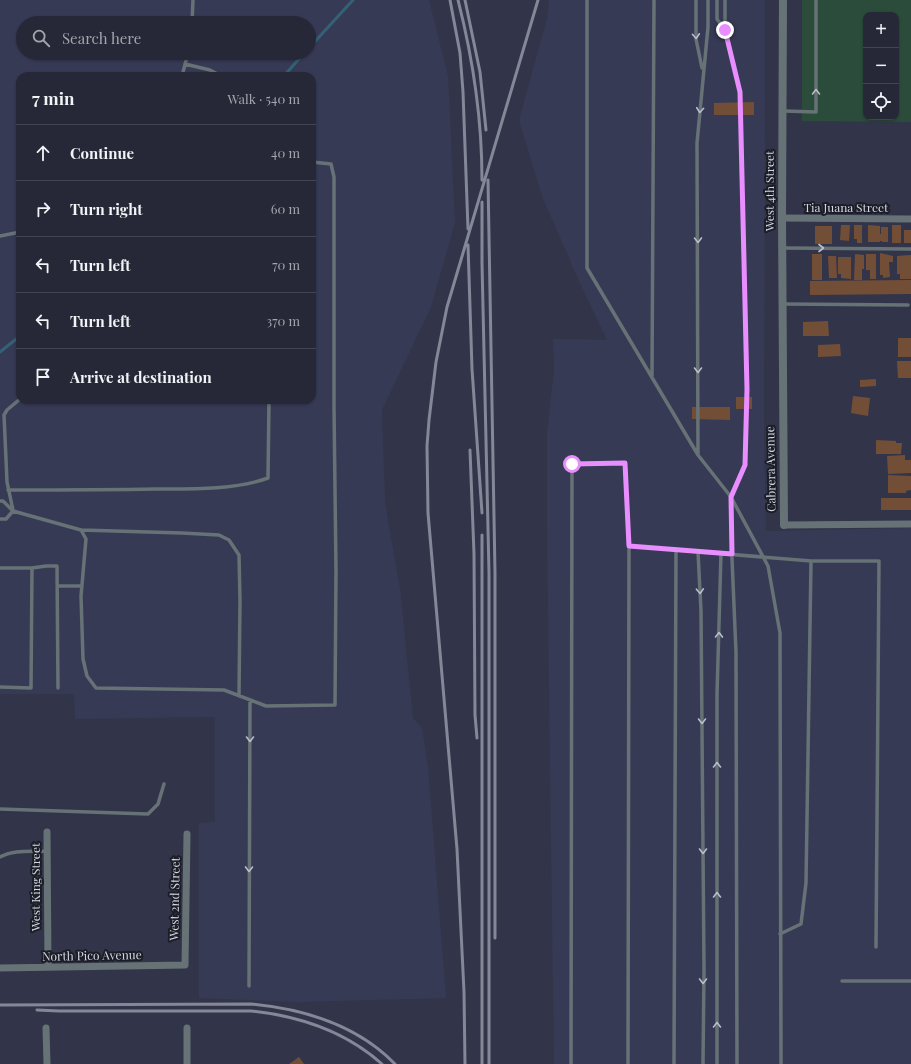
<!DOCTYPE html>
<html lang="en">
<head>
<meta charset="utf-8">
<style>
	body { margin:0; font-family:"Playfair Display",serif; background:#2e303f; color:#f1f3f6 }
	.controls { position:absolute; right:12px; top:12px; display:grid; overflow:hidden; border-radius:8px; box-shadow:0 1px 3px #0004 }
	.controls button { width:36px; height:36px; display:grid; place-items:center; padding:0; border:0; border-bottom:1px solid #424452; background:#262837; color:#f1f3f6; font:20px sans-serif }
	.stop { position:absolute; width:12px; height:12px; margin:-9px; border:3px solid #e98efe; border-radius:50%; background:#fff }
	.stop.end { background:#e98efe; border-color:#fff; box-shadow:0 1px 4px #0008 }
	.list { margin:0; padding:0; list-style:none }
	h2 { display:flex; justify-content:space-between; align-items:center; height:52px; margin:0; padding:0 16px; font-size:17px }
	h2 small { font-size:13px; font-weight:400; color:#a4a6ad }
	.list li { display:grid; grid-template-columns:26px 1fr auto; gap:12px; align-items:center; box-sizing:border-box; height:56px; padding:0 16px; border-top:1px solid #424452 }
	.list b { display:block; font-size:15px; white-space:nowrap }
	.list em { font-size:13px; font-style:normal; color:#a4a6ad }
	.icon { flex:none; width:22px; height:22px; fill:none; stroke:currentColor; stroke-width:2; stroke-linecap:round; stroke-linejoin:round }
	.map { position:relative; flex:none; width:911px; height:1064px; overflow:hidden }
	.search { position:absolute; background:#262837; box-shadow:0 1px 3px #0004; left:16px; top:16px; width:300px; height:44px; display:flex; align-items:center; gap:10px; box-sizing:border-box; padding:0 14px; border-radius:22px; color:#a4a6ad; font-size:15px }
	.panel { position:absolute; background:#262837; box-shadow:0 1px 3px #0004; left:16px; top:72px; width:300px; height:332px; border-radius:12px }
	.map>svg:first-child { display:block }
</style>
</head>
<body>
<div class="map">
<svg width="911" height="1064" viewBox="0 0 911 1064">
	<rect width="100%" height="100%" fill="#323549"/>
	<path fill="#373a55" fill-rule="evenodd" d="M0,0h429l19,76 7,147 -24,84 -49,103 3,93 15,86 13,129 9,10 6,39 18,231 -146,4 -101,-4v-175l16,-1v-105l-140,2 -1,-25h-74zM23,23h286v30h-286zM20,76h292v324h-292z
		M549,0h216l-1,433 2,98 145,-3v536h-357l-7,-533v-98l7,-62 -1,-32 54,1 -28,-59 -37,-85 -23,-76 28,-101z"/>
	<path fill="#2b4c3b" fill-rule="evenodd" d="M802,0h109v122l-109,-1zM866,15h30v102h-30z"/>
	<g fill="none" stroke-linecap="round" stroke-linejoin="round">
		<path stroke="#336175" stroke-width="3" d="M309,48l44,-48
			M284,76l20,-23
			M0,352l20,-16"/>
	</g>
	<path fill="#724e37" d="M754,102v13h-40v-12z
		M841,225h9l-1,16 -9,-1z
		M854,225h8v18h-5v-4h-3z
		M868,225l12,1v8h1v-7h7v15h-6v-1h-2v1h-12z
		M892,225h9v18h-9z
		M815,226h17v18h-17z
		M904,230h7v13h-7z
		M880,253l13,3v6h-4l1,15 -7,1v-3h-3z
		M812,254h10v26h-10z
		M855,254l9,1v14h-2v11h-8z
		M866,254h10v25h-6v-9h-4z
		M910,255h1v24h-11v-5h-3v-18z
		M828,256h8l1,22h-8z
		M838,257h13v22l-10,-1v-4h-3z
		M911,280v14l-101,1v-14z
		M828,321l1,15h-26v-14z
		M898,338h13v19h-13z
		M840,344l1,12 -23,1v-12z
		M897,361h14v17h-13z
		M876,379v7l-16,1v-7z
		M853,396l17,2 -2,18 -17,-3z
		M736,397h16v12h-16z
		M692,407h38v13l-38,-1z
		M876,440l20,1v2h6l-1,11h-25z
		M905,455v5h6v13l-23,1 -1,-18z
		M888,475l23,1v14l-5,1v2h-18z
		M881,498h30v12h-30z
		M299,1057l5,7h-15z"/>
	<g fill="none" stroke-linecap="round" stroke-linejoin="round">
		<path stroke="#667276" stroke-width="3.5" d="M587,0v268l111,187 33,42 37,69 12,67 1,431
			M696,0v39l6,29
			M717,0v19l7,10
			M725,0v30l15,62 7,297 -2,76 -14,32 1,62 4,93 1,412
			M192,23l1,-23
			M185,64l25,6 11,6
			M182,76l6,-23
			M784,111l32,1v-112
			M0,236l20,-4
			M783,248l128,1
			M783,304l125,1
			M652,376l2,-376
			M698,454l-1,-311 11,-116v-27
			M8,490c49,0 99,0 148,-1 34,0 80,1 112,-11l1,-78
			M0,501h3l10,10 68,19 5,9 -5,57 2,63 4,17 9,12 128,2 42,16 69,-1 1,-134 -2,-164v-230l-3,-13 -19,-2
			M13,510l-6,-28 -3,-67 3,-5 13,-11
			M0,519h6l7,-8
			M81,530l101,3 37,2 10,5 10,15 1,45 -1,96
			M629,546l182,15 -5,322 -5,41 -21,10
			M698,552l3,59 3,358 -1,95
			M811,561h68l-3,386
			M0,568h32l-1,120 -31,-1
			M32,568l14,-2h11l1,122
			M57,586h25
			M0,809l148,5 10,-10 6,-20
			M0,857c14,-8 32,-5 47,-6
			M842,981h69
			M249,986l1,-286
			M571,1064l1,-600 53,-1 4,83 -1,518
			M674,1064l2,-514
			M717,1064v-370l4,-141"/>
		<path stroke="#667276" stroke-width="7" d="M782,218l129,1
			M784,525l127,-1
			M47,832l1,135
			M0,968l185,-3 2,-131
			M46,1028l1,36
			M187,1028v36"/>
		<path stroke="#667276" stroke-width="8" d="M783,0l-1,218 2,307"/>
		<path stroke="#848797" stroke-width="3" d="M450,0l10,53 3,39 5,137
			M458,0c15,59 24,118 24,180
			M465,0l15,72 6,58
			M488,180l7,393v365
			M482,202v61l7,310v491
			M468,245l4,124 10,144
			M470,450l4,104 1,161 2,23
			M0,1005l251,-1c53,5 106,21 144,60
			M37,1010l22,1h192c49,5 94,20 131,53
			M465,1064l-1,-72 -7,-143 -29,-336 -1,-67 2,-26 7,-58 11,-55 91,-307
			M482,1064v-529"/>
	</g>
	<defs><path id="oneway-chevron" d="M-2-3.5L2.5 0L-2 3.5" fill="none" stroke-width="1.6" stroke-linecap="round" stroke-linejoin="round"/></defs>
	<g stroke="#b9bec8">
		<use href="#oneway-chevron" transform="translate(696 36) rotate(86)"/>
		<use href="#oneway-chevron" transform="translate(816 92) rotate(-90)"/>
		<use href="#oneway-chevron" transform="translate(700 110) rotate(95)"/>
		<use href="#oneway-chevron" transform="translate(698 240) rotate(89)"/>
		<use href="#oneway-chevron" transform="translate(821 248)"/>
		<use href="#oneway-chevron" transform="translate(698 370) rotate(90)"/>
		<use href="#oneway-chevron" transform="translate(700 591) rotate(87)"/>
		<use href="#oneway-chevron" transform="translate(719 635) rotate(-89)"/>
		<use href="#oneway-chevron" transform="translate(702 721) rotate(90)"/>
		<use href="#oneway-chevron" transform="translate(250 739) rotate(90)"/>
		<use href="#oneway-chevron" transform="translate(717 765) rotate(-90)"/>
		<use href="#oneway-chevron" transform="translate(703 851) rotate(90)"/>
		<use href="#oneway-chevron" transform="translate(249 869) rotate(91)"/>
		<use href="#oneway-chevron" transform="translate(717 895) rotate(-90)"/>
		<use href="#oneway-chevron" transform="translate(703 981) rotate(90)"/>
		<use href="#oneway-chevron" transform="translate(717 1025) rotate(-90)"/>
	</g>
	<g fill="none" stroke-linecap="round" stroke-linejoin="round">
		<path stroke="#e98efe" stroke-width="5" d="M572,464l53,-1 4,83 103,8 -1,-57 14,-32 2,-76 -7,-297 -15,-62"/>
	</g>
	<g text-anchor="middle" stroke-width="4" stroke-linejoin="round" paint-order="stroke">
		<g font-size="12" fill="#d5d7e4" stroke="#1c1e27">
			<text transform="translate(770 191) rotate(-90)" y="4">West 4th Street</text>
			<text x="846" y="212">Tia Juana Street</text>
			<text transform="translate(771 469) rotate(-91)" y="4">Cabrera Avenue</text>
			<text transform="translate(36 887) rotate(-90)" y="4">West King Street</text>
			<text transform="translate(175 899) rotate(-89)" y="4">West 2nd Street</text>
			<text transform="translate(92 956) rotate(-1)" y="4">North Pico Avenue</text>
		</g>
	</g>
</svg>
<div class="controls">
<button>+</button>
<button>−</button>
<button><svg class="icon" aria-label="locate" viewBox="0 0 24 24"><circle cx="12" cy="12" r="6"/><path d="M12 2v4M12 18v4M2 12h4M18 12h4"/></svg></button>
</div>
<div class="stop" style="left:572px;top:464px"></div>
<div class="stop end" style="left:725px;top:30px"></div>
<div class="search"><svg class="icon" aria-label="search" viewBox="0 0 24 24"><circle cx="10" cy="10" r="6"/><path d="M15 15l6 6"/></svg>Search here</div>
<section class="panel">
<h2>7 min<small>Walk · 540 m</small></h2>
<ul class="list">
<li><svg class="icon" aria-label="ahead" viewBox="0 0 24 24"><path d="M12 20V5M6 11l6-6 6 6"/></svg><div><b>Continue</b></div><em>40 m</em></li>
<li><svg class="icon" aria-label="right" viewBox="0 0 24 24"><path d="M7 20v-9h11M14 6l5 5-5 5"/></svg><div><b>Turn right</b></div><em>60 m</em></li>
<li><svg class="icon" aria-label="left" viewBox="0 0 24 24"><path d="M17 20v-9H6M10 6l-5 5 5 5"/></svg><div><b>Turn left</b></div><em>70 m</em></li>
<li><svg class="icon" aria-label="left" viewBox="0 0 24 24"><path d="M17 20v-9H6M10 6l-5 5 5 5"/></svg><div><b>Turn left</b></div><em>370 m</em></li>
<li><svg class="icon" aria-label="arrive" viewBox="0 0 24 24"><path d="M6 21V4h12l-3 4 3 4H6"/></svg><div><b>Arrive at destination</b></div></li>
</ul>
</section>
</div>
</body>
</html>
